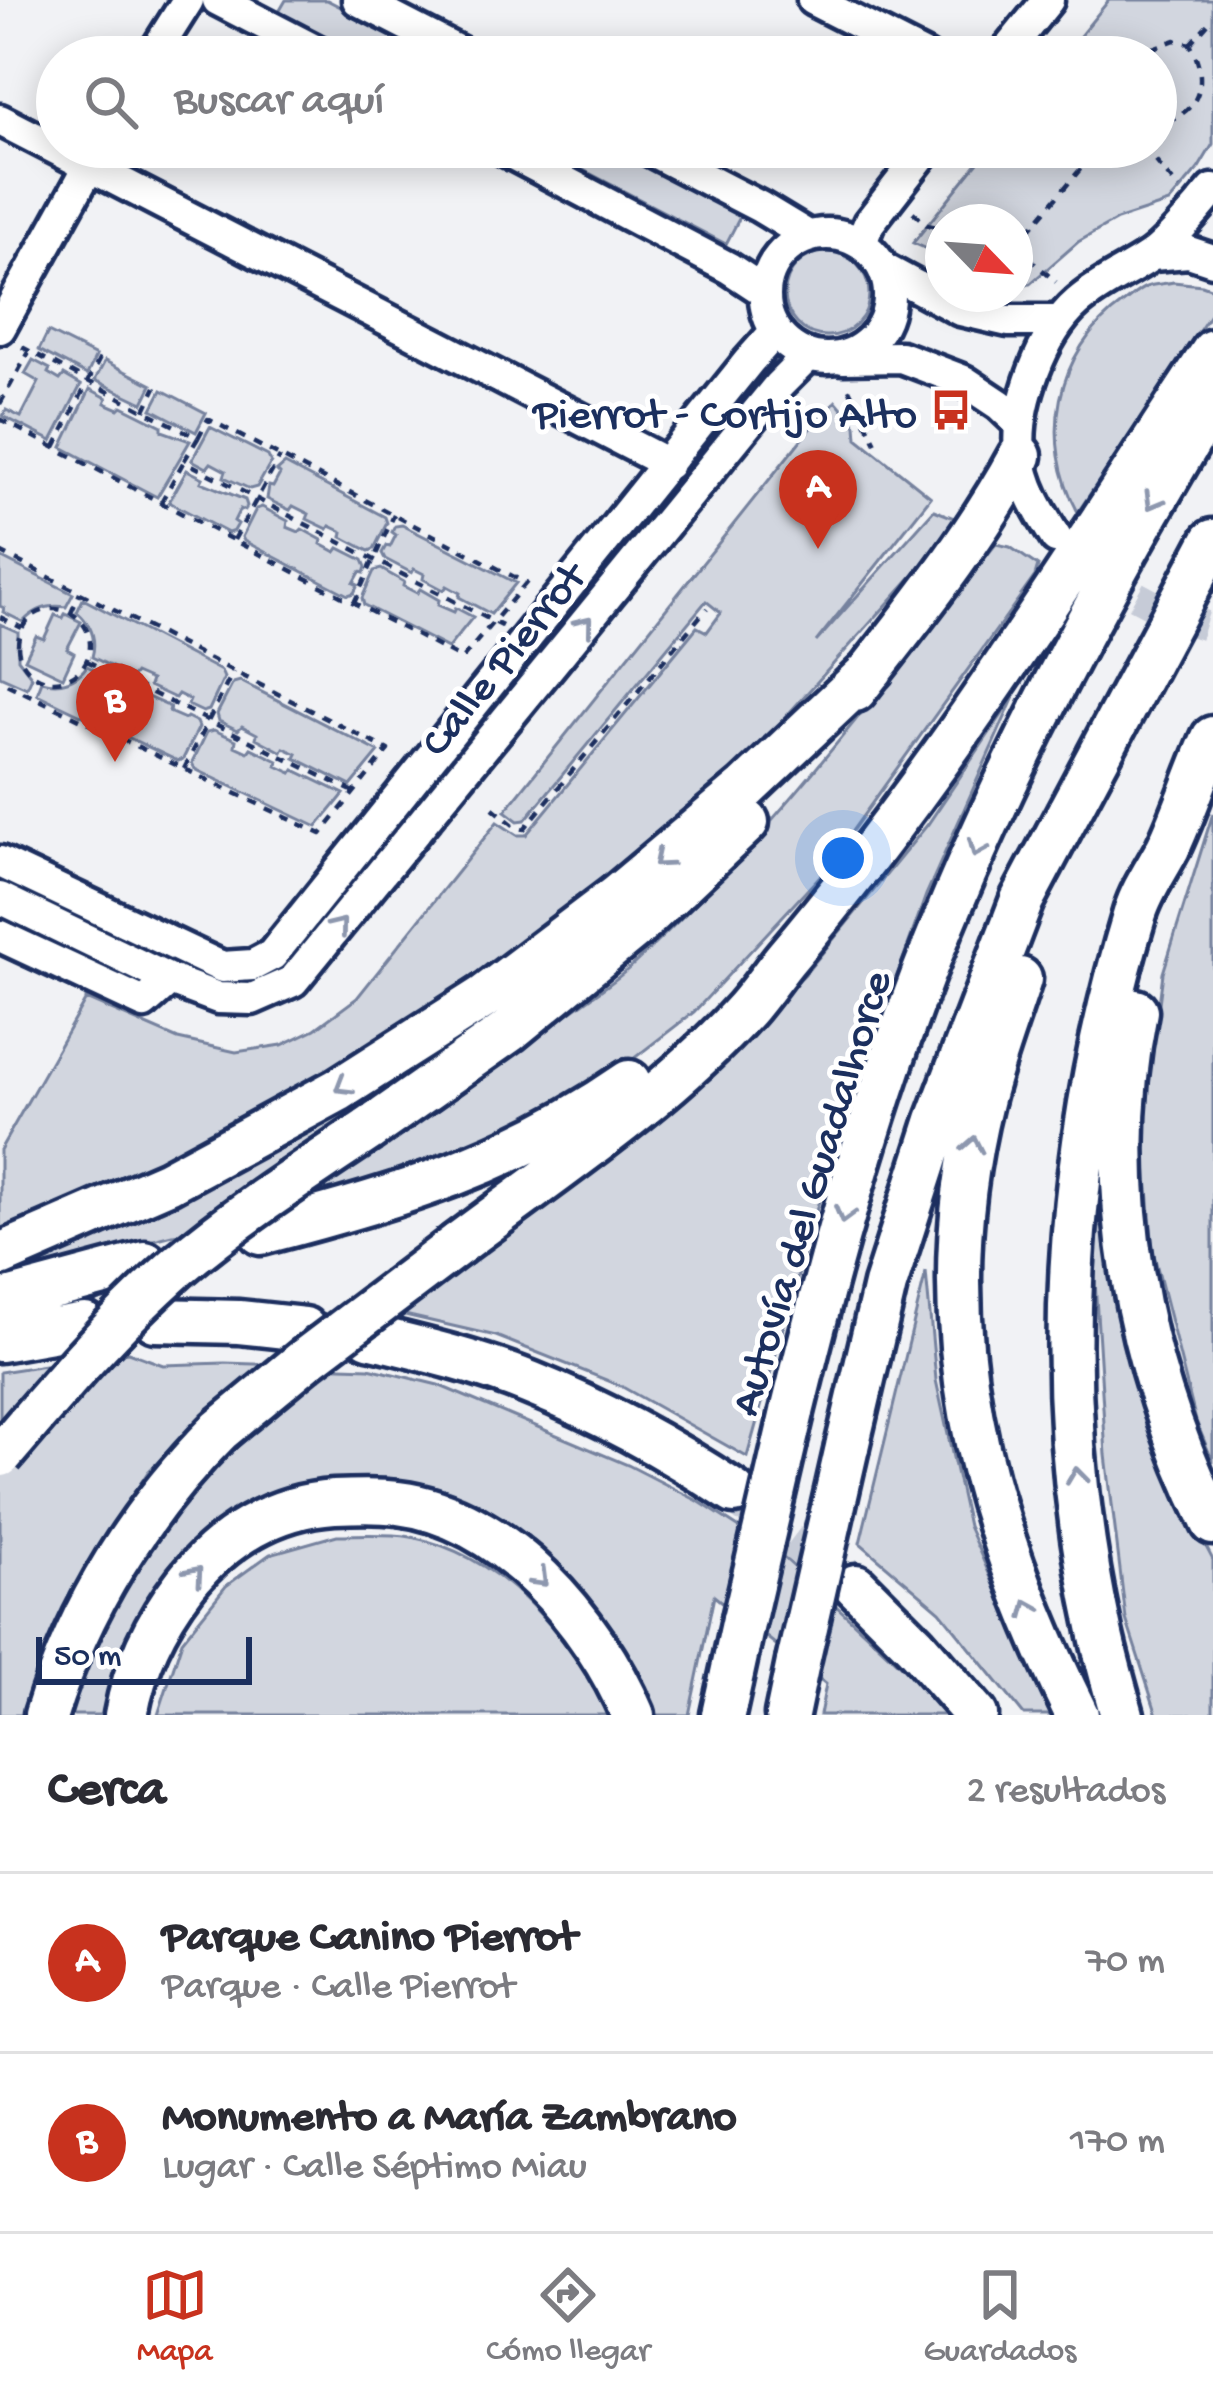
<!DOCTYPE html>
<html lang="es">
<head>
<meta charset="utf-8">
<style>
	body { margin:0; font-family:"Gochi Hand",sans-serif; background:#f2f2f3; color:#2b2b33 }
	.compass { position:absolute; left:925px; top:204px; width:108px; height:108px; border-radius:50%; background:#fff; box-shadow:0 6px 30px #0003; rotate:115deg }
	.scale { position:absolute; left:36px; bottom:30px; width:216px; box-sizing:border-box; padding-left:12px; border:6px solid #1b2f5e; border-top:0; font-size:33px; line-height:42px; white-space:nowrap; color:#1b2f5e; -webkit-text-stroke:9px #fff; paint-order:stroke }
	.you { position:absolute; left:843px; top:858px; width:42px; height:42px; margin:-30px; border:9px solid #fff; border-radius:50%; background:#1a73e8; box-shadow:0 0 0 18px #1a73e833 }
	.badge { display:grid; place-items:center; width:78px; height:78px; border-radius:50%; background:#c8321e; color:#fff; font-size:39px; font-weight:700 }
	.pin { position:absolute; translate:-50% -99px; filter:drop-shadow(0 3px 6px #0008) }
	.pin::after { content:''; position:absolute; top:63px; width:42px; height:36px; background:inherit; clip-path:polygon(0 0,100% 0,50% 100%) }
	.list { margin:0; padding:0; list-style:none }
	h2 { display:flex; justify-content:space-between; align-items:center; height:156px; margin:0; padding:0 48px; font-size:51px }
	h2 small { font-size:39px; font-weight:400; color:#7c7c81 }
	.list li { display:grid; grid-template-columns:78px 1fr auto; gap:36px; align-items:center; box-sizing:border-box; height:180px; padding:0 48px; border-top:3px solid #e1e1e2 }
	.list b { display:block; font-size:45px; white-space:nowrap }
	.list p { margin:0; font-size:39px; white-space:nowrap; color:#7c7c81 }
	.list em { font-size:39px; font-style:normal; color:#7c7c81 }
	.icon { flex:none; width:66px; height:66px; fill:none; stroke:currentColor; stroke-width:2; stroke-linecap:round; stroke-linejoin:round }
	.map { position:relative; flex:none; width:1213px; height:1715px; overflow:hidden }
	.search { position:absolute; background:#fff; box-shadow:0 6px 30px #0003; left:36px; right:36px; top:36px; height:132px; display:flex; align-items:center; gap:30px; box-sizing:border-box; padding:0 42px; border-radius:66px; color:#7c7c81; font-size:45px }
	.sheet { height:516px; background:#fff }
	nav { display:flex; justify-content:space-around; align-items:center; box-sizing:border-box; height:168px; border-top:3px solid #e1e1e2; background:#fff; font-size:33px; color:#7c7c81 }
	nav a { display:grid; justify-items:center; gap:6px }
	nav .on { color:#c8321e }
	.map>svg:first-child { display:block }
</style>
</head>
<body>
<div class="map">
<svg width="1213" height="1715" viewBox="0 0 1213 1715">
	<rect width="100%" height="100%" fill="#f1f2f5"/>
	<filter id="ink" filterUnits="userSpaceOnUse"><feTurbulence type="fractalNoise" baseFrequency=".00833" numOctaves="2"/><feDisplacementMap in="SourceGraphic" scale="24" xChannelSelector="R" yChannelSelector="G"/><feConvolveMatrix kernelMatrix="1 2 1 2 8 2 1 2 1" color-interpolation-filters="sRGB"/></filter>
	<g filter="url(#ink)">
		<path fill="#d2d6df" stroke="#76829e" stroke-width="3" d="M286,0h41l110,57h-71l-87,-45z
			M1109,0h104v144l-15,25 -29,34 -52,17 -39,22 -48,42 -15,4v-66h-72v34l-30,-13 77,-96h166v-90h-93z
			M539,147h71l131,68 -15,29z
			M785 294a42 42 0 1 1 84 0a42 42 0 1 1-84 0Z
			M1173,282l29,3 11,4v21l-135,202c-39,-71 -23,-161 45,-209 7,-5 15,-13 23,-16 7,-3 19,-3 27,-5z
			M48,332l48,24 -9,19 -48,-25z
			M33,360l17,9 -2,4 12,7 4,-5 17,10 -29,56 -49,-25 3,-6 15,7 18,-35 -14,-8z
			M105,361l47,24 -9,18 -48,-23z
			M90,389l17,9 -2,5 14,6 3,-3 40,20v5l28,10 -33,56 -95,-50z
			M162,390l44,23 -10,19 -44,-23z
			M836,401l20,24 1,13 74,59 -115,145 118,-132 28,11 -208,231 -186,158 -232,160 -199,110 -137,62v-92l86,-151 92,40 58,13 46,-7 33,-16 42,-31 140,-176 20,13h9l171,-208 10,5 14,-19 -15,-12 -181,219 -7,1 -13,-10 311,-390z
			M210,427l58,29 3,7 -14,24 -7,2 -26,-12 2,-6 -15,-8 -4,5 -15,-8z
			M285,464l100,53 2,6 -13,26 -5,2 -27,-14 1,-5 -13,-6 -2,3 -21,-10 2,-5 -16,-8 -3,4 -23,-11 2,-13 4,1 7,-13 -3,-3z
			M187,470l16,8 -2,4 44,18 2,6 -2,5 -5,-2 -6,12 4,3 -4,7 -6,2 -59,-31z
			M262,507l26,14 -1,6 12,5 3,-3 20,11 -1,4 15,8 3,-4 24,12 3,7 -2,6 -4,-1 -6,11 4,2 -4,8 -6,2 -104,-54 -2,-4 14,-28z
			M402,525l114,58 -25,31 -32,-17 1,-4 -13,-7 -3,4 -21,-11 1,-5 -10,-5 -2,4 -27,-14 -3,-6 4,-7 4,1 6,-12 -4,-3 3,-6z
			M996,544l14,3 28,19 -3,10 -216,301 -125,135 -101,78 -101,52 -192,59c84,-60 171,-116 254,-177 26,-20 56,-38 80,-60 135,-126 247,-276 362,-420z
			M0,557l73,37 -7,13c-17,-3 -31,2 -43,15l-20,-10 1,-4 -4,-2z
			M381,569l23,13 -1,4 14,7 3,-4 19,11 -1,5 16,7 2,-4 17,9 -25,31 -84,-43 -2,-7 12,-27z
			M83,599l138,72 3,7 -15,32 -6,2 -15,-7 2,-5 -12,-6 -3,4 -26,-12 2,-6 -16,-7 -3,4 -40,-20c5,-18 -1,-33 -15,-45z
			M65,614l16,8 -14,27 7,4 -11,24 -38,-18 11,-23 8,3 11,-24 8,3z
			M0,624l18,8v27l14,18 -5,11 -27,-12z
			M87,666l45,23 -1,3 12,7 2,-3 25,11 -1,5 16,7 2,-2 10,5 2,5 -16,32 -5,2 -141,-67 5,-13c18,5 34,0 45,-15z
			M240,681l139,71 -28,34 -56,-28 2,-4 -13,-6 -2,4 -26,-14 1,-4 -15,-8 -4,4 -19,-9 -2,-7 16,-31z
			M1014,697l-88,198 -99,277 -80,285 -128,-72 -123,-49 -100,-23 294,-228 115,-111 123,-150z
			M214,730l22,10 -1,6 13,6 3,-4 27,13 -1,5 15,7 2,-3 50,24 -27,33 -122,-58 -3,-6 15,-31z
			M1213,813v649l-17,-41 -43,-170 -10,-125 20,-153z
			M619,912l-138,116 -283,204 -25,3 -152,39 153,-74z
			M1105,1182l21,145 42,148 45,85v155h-56l-31,-96 -20,-164 -12,-190z
			M926,1272l10,108 32,146 84,189h-28l-84,-104 -80,-68z
			M128,1352l35,13 62,-2 144,5 69,17 190,80 70,36 82,53 136,126 29,35h-125l6,-31 -112,-88 -25,119h-36l-28,-63 -65,-83 -54,-42 -66,-35 -65,-13 -65,6 -77,33 -125,197h-51l103,-198 117,-113 -38,-17 -32,25 -59,60 -60,92 -37,79 -25,72h-26v-343z
			M337,1535c24,0 50,-2 74,2 95,19 155,99 201,178h-454l24,-74 44,-55 44,-32z"/>
		<g fill="none" stroke-linecap="round" stroke-linejoin="round">
			<path stroke="#c6cbd7" stroke-width="30" stroke-dasharray="30 15" stroke-linecap="butt" d="M1098,572c38,26 71,43 115,56"/>
			<path stroke="#c6cbd7" stroke-width="42" stroke-dasharray="42 21" stroke-linecap="butt" d="M743,1499l103,79"/>
			<g stroke="#1b2f5e" stroke-width="39">
				<path id="minor" d="M218,0l110,57
					M358,0l111,57
					M813,0l112,57
					M152,57l36,-57
					M1002,57l46,-57
					M0,120l668,344
					M499,147l230,121 35,23
					M644,147l116,60 48,29
					M765 296a62 62 0 1 1 124 0a62 62 0 1 1-124 0Z
					M861,243l8,-20 59,-76
					M1152,255l37,-3 24,8
					M884,269l76,41 48,11h51
					M0,328l100,-181
					M843,358l58,-1 63,24 36,24 19,18
					M1056,538c-17,-27 -33,-53 -36,-85 -5,-47 22,-120 58,-151 22,-19 47,-29 71,-45 16,-10 51,-51 64,-67
					M0,862l222,105 31,-2 19,-10 477,-594 26,-29
					M0,898l170,82 48,18 34,1 41,-18 486,-596 29,-29
					M0,936l144,67 26,-23"/>
			</g>
			<g stroke="#1b2f5e" stroke-width="51">
				<path id="highway" d="M855,690c59,-76 119,-149 165,-234
					M1020,979c-13,41 -29,82 -39,123 -55,221 -2,414 96,613
					M1136,1011c-35,173 0,356 77,512
					M368,1130l141,-99 129,-106 109,-103
					M261,1233c135,-35 252,-70 368,-151
					M458,1244c96,-72 208,-146 288,-235 14,-16 26,-34 39,-50 161,-190 291,-401 428,-608
					M0,1255l168,-73 170,-92 146,-93 132,-100 130,-109 126,-119
					M0,1302l145,-39
					M155,1320l84,2 65,7
					M369,1336c54,13 109,26 161,47 70,28 141,67 204,109
					M0,1340l85,-15
					M792,1412c36,-147 76,-294 130,-435 77,-200 182,-393 291,-576
					M847,1447l38,-162 53,-165 84,-220 191,-359
					M856,1586l59,59 61,70
					M46,1715c33,-108 94,-205 174,-285
					M126,1715c9,-50 29,-92 60,-132 37,-46 88,-77 148,-81 21,-1 43,-2 64,1 106,13 196,119 235,212
					M723,1715l21,-96
					M787,1715l11,-53
					M1122,1715c-8,-29 -17,-59 -23,-89 -51,-236 -34,-483 36,-713 7,-23 22,-44 33,-65 17,-36 29,-74 45,-110"/>
			</g>
			<path stroke="#1b2f5e" stroke-width="4.5" stroke-dasharray="9 9" stroke-linecap="butt" d="M1190,44l23,-26
				M1048,46l14,11
				M1137,57l2,-4 36,-13 15,4c21,38 9,72 -34,80
				M1144,147l35,42
				M913,212l14,13 16,3
				M1015,240l5,1 79,-94
				M1020,242l9,16 27,24
				M22,347l176,91 -14,23 318,165
				M849,389l27,54
				M0,404l29,-52
				M145,410l11,-23
				M0,419l462,240 64,-76 -318,-164 -10,19
				M55,447l45,-89
				M161,502l23,-41
				M234,540l46,-83
				M0,552l388,198 -67,84 -321,-153
				M354,603l40,-88
				M18 645a36 36 0 1 1 72 0a36 36 0 1 1-72 0Z
				M71,613l9,-20
				M0,617l22,11
				M87,661l269,132
				M184,769l49,-97
				M493,808l23,19 8,2 183,-221"/>
			<use href="#minor" stroke="#fff" stroke-width="30"/>
			<use href="#highway" stroke="#fff" stroke-width="42"/>
			<g stroke="#1b2f5e" stroke-width="51" stroke-linecap="butt">
				<path id="highway-bridge" d="M220,1430l86,-71 152,-115
					M1,1455c56,-66 112,-132 178,-190 59,-50 125,-92 189,-135
					M744,1619l48,-207
					M798,1662l49,-215"/>
			</g>
			<use href="#highway-bridge" stroke="#fff" stroke-width="42"/>
		</g>
		<defs><path id="oneway-chevron" d="M-2-3.5L2.5 0L-2 3.5" fill="none" stroke-width="1.6" stroke-linecap="round" stroke-linejoin="round" transform="scale(3)"/></defs>
		<g stroke="#8d97ae">
			<use href="#oneway-chevron" transform="translate(1153 501) rotate(120)"/>
			<use href="#oneway-chevron" transform="translate(585 624) rotate(-51)"/>
			<use href="#oneway-chevron" transform="translate(977 849) rotate(113)"/>
			<use href="#oneway-chevron" transform="translate(661 860) rotate(140)"/>
			<use href="#oneway-chevron" transform="translate(339 926) rotate(-51)"/>
			<use href="#oneway-chevron" transform="translate(343 1086) rotate(149)"/>
			<use href="#oneway-chevron" transform="translate(973 1145) rotate(-79)"/>
			<use href="#oneway-chevron" transform="translate(844 1215) rotate(106)"/>
			<use href="#oneway-chevron" transform="translate(1077 1476) rotate(-97)"/>
			<use href="#oneway-chevron" transform="translate(195 1574) rotate(-49)"/>
			<use href="#oneway-chevron" transform="translate(540 1579) rotate(45)"/>
			<use href="#oneway-chevron" transform="translate(1029 1608) rotate(-113)"/>
		</g>
	</g>
	<defs>
		<g id="bus-bare" transform="scale(3.24)"><path d="M-5-6H5V4H4V6H2V4H-2V6H-4V4H-5ZM-3.5-4V0h7V-4ZM-3.5 1.2v1.5H-2V1.2ZM2 1.2v1.5H3.5V1.2Z" fill="#c8321e" stroke="#fff" stroke-width="2.5" paint-order="stroke"/></g>
	</defs>
	<g fill-rule="evenodd">
		<use href="#bus-bare" x="951" y="410"/>
	</g>
	<g text-anchor="middle" stroke-width="10" stroke-linejoin="round" paint-order="stroke">
		<g font-size="45" fill="#1b2f5e" stroke="#fff" text-anchor="end">
			<text x="917" y="426">Pierrot - Cortijo Alto</text>
		</g>
		<g font-size="45" fill="#1b2f5e" stroke="#fff">
			<text transform="translate(500 657) rotate(-51)" y="16">Calle Pierrot</text>
			<text transform="translate(807 1192) rotate(-73)" y="16">Autovía del Guadalhorce</text>
		</g>
	</g>
</svg>
<svg class="compass" viewBox="-18 -18 36 36"><path d="M0-13l5 13h-10z" fill="#e53935"/><path d="M0 13l5-13h-10z" fill="#7c7c81"/></svg>
<div class="scale">50 m</div>
<div class="you"></div>
<div class="pin badge" style="left:818px;top:549px">A</div>
<div class="pin badge" style="left:115px;top:762px">B</div>
<div class="search"><svg class="icon" aria-label="search" viewBox="0 0 24 24"><circle cx="10" cy="10" r="6"/><path d="M15 15l6 6"/></svg>Buscar aquí</div>
</div>
<section class="sheet">
<h2>Cerca<small>2 resultados</small></h2>
<ul class="list">
<li><span class="badge">A</span><div><b>Parque Canino Pierrot</b><p>Parque · Calle Pierrot</p></div><em>70 m</em></li>
<li><span class="badge">B</span><div><b>Monumento a María Zambrano</b><p>Lugar · Calle Séptimo Miau</p></div><em>170 m</em></li>
</ul>
</section>
<nav>
<a class="on"><svg class="icon" aria-label="map" viewBox="0 0 24 24"><path d="M3 6l6-2 6 2 6-2v14l-6 2-6-2-6 2zM9 4v14M15 6v14"/></svg>Mapa</a>
<a><svg class="icon" aria-label="directions" viewBox="0 0 24 24"><path d="M12 3l9 9-9 9-9-9zM9 14v-3h6M13 9l2 2-2 2"/></svg>Cómo llegar</a>
<a><svg class="icon" aria-label="saved" viewBox="0 0 24 24"><path d="M7 4h10v16l-5-4-5 4z"/></svg>Guardados</a>
</nav>
</body>
</html>
